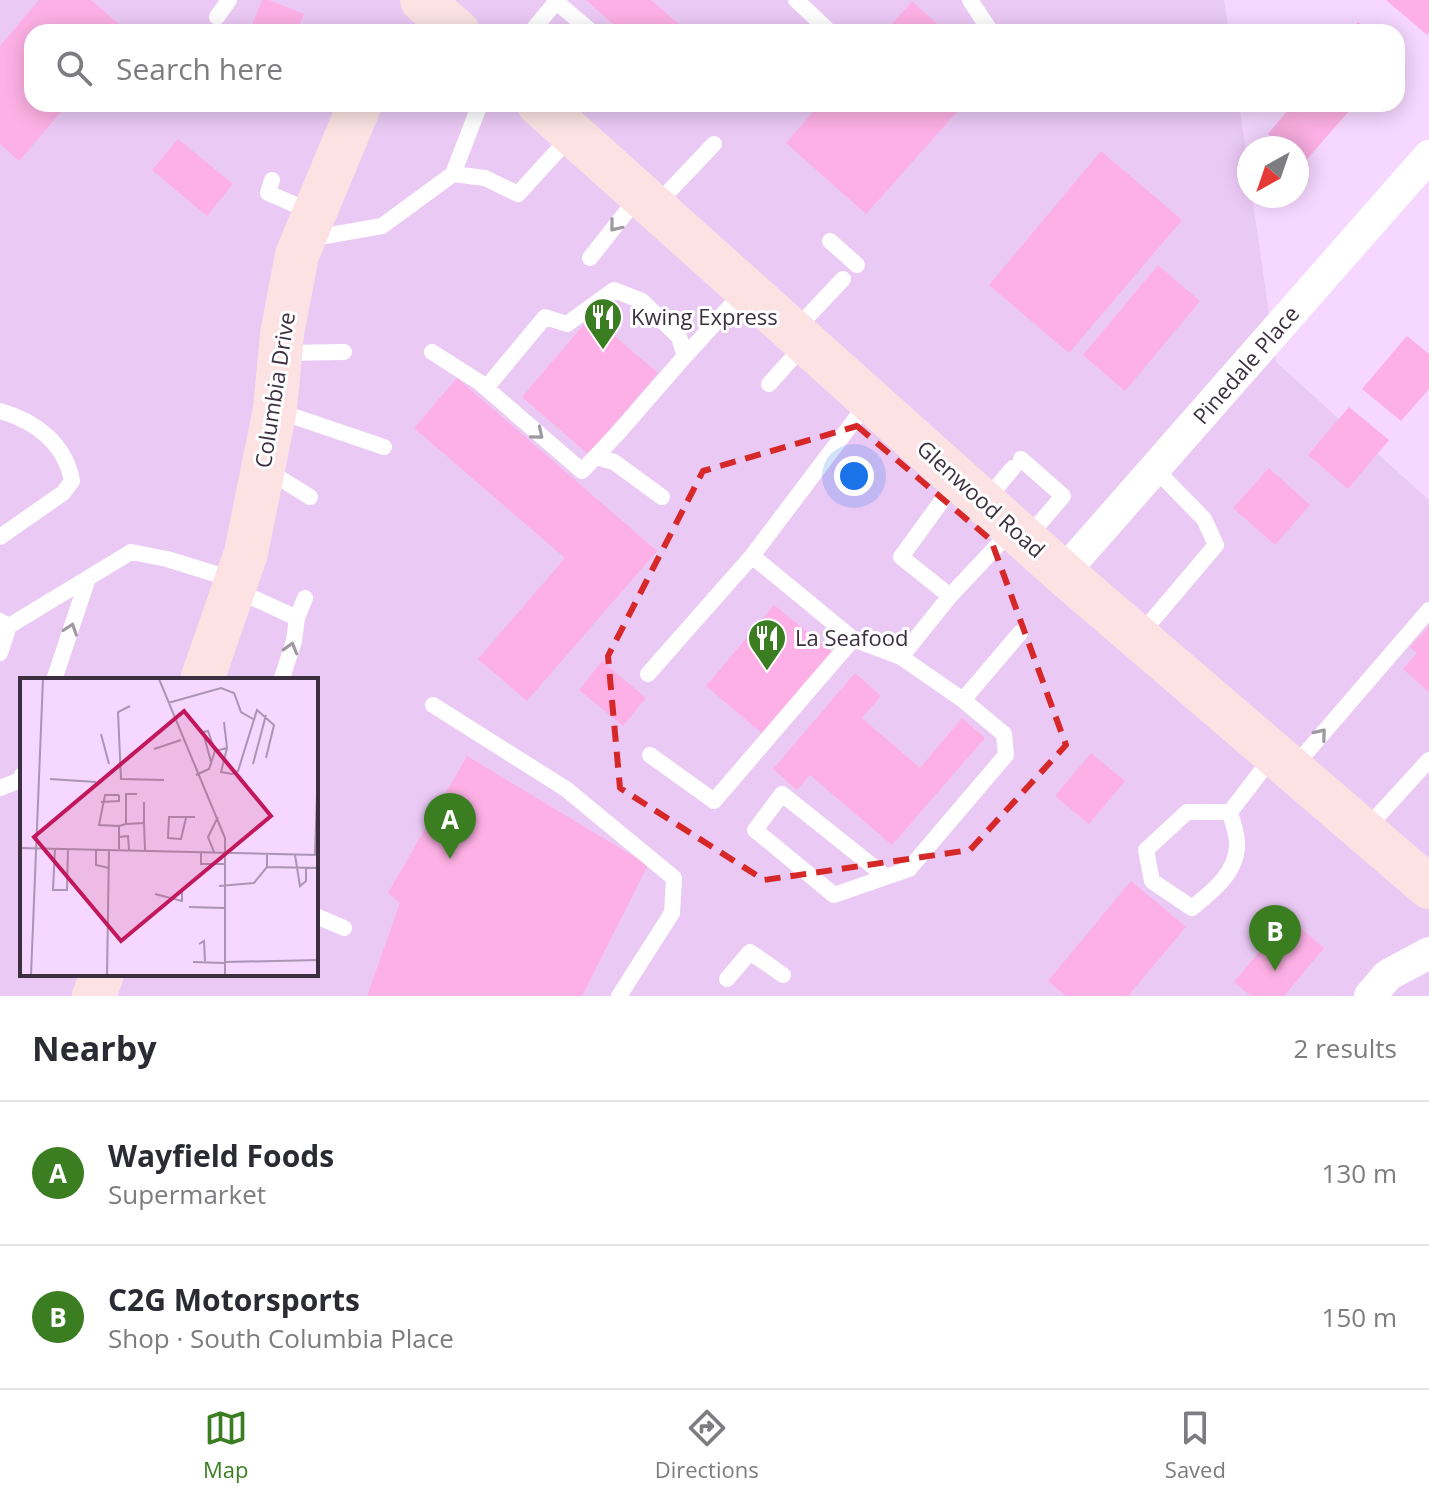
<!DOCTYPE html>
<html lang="en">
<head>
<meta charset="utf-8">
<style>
	body { margin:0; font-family:"Open Sans",sans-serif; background:#f2f2f3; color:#2b2b33 }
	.compass { position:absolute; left:1237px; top:136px; width:72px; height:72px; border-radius:50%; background:#fff; box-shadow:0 4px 20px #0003; rotate:220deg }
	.you { position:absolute; left:854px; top:476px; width:28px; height:28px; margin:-20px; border:6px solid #fff; border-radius:50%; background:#1a73e8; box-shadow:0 0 0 12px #1a73e833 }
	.badge { display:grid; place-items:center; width:52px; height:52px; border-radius:50%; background:#3a7e21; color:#fff; font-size:26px; font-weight:700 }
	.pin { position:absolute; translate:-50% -66px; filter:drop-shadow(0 2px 4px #0008) }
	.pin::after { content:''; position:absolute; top:42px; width:28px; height:24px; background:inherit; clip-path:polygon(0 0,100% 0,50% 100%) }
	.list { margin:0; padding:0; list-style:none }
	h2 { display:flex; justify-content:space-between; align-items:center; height:104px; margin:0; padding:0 32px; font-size:34px }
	h2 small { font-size:26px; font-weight:400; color:#7c7c81 }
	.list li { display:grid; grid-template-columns:52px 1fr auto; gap:24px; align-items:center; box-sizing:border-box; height:144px; padding:0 32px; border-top:2px solid #e1e1e2 }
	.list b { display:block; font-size:30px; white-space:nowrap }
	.list p { margin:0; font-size:26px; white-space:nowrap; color:#7c7c81 }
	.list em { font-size:26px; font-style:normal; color:#7c7c81 }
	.icon { flex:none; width:44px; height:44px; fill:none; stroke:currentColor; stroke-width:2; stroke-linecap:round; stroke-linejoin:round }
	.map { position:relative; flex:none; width:1429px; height:996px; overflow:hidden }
	.search { position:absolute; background:#fff; box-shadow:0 4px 20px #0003; left:24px; right:24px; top:24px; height:88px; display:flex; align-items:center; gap:20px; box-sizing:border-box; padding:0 28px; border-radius:24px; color:#7c7c81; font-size:30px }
	.sheet { height:392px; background:#fff }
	nav { display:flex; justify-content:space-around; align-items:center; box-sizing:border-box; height:112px; border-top:2px solid #e1e1e2; background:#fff; font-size:22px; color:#7c7c81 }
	nav a { display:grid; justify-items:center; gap:4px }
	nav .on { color:#3a7e21 }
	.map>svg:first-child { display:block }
</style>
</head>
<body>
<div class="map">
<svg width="1429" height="996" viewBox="0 0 1429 996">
	<rect width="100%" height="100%" fill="#f6d7ff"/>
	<path fill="#ebc9f5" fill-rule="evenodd" d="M0,0h1224l5,32h-1197v72h1207l10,69v23h3l24,166 153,138v496h-1429zM22,680h294v294h-294z"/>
	<path fill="#fdb0e5" d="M39,0h52l37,32h-96v72h36l-49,57 -19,-17v-98z
		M262,0h7l35,14 -7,18h-48z
		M586,0h65l30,26 -6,6h-53z
		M1386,0h43v33l-2,2z
		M912,1l34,31h-61z
		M1358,22l13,10h-21z
		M820,104h144l-98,110 -80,-71z
		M1293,104h45l10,8 -45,52 -6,-5v-11h-13l-16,-14z
		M178,139l55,45 -26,32 -55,-46z
		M1101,151l81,69 -113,133 -80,-68z
		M1158,265l42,36 -75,90 -42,-36z
		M591,316l67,57 -70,81 -66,-57z
		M1407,336l22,18v35l-28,32 -39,-32z
		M457,378l200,173 -130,150 -49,-42 87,-101 -151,-130z
		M1349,407l40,33 -41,49 -40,-34z
		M1269,468l41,37 -35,40 -42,-37z
		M774,605l59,48 -69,82 -58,-49z
		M1429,626v66l-26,-23 14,-16 -7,-6z
		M602,661l44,37 -23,28 -44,-36z
		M855,673l26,23 -19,22 58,50 42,-50 23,20 -93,107 -82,-70 -13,15 -24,-21z
		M1091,753l34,28 -36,43 -34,-28z
		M467,756l181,109 -66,131h-215l33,-93 -12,-10z
		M1131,881l55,46 -58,69h-62l-18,-15z
		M1288,917l36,31 -40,48h-33l-17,-14z"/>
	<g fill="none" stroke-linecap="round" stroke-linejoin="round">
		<path stroke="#fff" stroke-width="16" d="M554,0l38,32
			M796,0l30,28
			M970,0l21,32
			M217,17l12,-17
			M531,32l25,-30
			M453,174l32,4 33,16 52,-57
			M272,180l-4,13 44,19
			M655,206l59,-62
			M308,239l74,-13 71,-52 27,-70
			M830,241l27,24
			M590,258l49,-62
			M795,330l48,-51
			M432,352l47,30 103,89 36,-38 67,-77 -6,-19 -37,-36 -28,-11 -47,34 -22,-7 -59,71
			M282,353l62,-1
			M685,356l61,-67
			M769,384l36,-40
			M275,410l109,37
			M0,411c35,10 65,32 72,70l-9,12 -63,44
			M596,457l18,5 48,35
			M1021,459l42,37 -36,42
			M265,469l45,28
			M957,480l-56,77 49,39 62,-66
			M985,501l28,-33
			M752,556l117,-155
			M234,589l63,29 8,-20
			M0,621l9,5 122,-74 36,7 68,21
			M1139,636l77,-91 -12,-26 -49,-50
			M0,653l9,-27
			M648,674l104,-118 101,83
			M282,678l12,-37 3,-23
			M54,680l34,-102
			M963,700l57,-67
			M433,705l133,84 108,89 -2,35 -53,83
			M650,755l64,46 139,-162 48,18
			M1293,768l136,-158
			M0,788l20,-8 2,-5
			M1187,812h43c2,9 7,21 7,31 1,29 -25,49 -45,65l-40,-27 -6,-31z
			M1230,812l43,-56
			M1365,830l64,-70
			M885,876l-103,-82 -27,36 79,65 75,-26 97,-114 -2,-21 -41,-34 -62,-43 49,-61
			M316,916l28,12
			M727,979l23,-27 33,23"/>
		<path stroke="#fff" stroke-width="32" d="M1063,573l366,-417
			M1370,996l18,-21 41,-22"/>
		<path stroke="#fce2e2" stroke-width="44" d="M422,0l36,32
			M539,104l524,469 366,314
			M202,680l44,-127 29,-144 7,-75 15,-79 63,-151
			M94,996l8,-22"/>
	</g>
	<defs><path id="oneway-chevron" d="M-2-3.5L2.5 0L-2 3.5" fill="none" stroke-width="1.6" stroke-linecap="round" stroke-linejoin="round" transform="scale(2)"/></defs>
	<g stroke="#9e98a0">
		<use href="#oneway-chevron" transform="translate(615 226) rotate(129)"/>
		<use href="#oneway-chevron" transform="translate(538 434) rotate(40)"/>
		<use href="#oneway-chevron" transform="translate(71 629) rotate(-71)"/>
		<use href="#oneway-chevron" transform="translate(291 648) rotate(-74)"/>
		<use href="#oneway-chevron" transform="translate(1321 734) rotate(-50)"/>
	</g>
	<path fill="none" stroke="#d62828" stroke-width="6" stroke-dasharray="16 10" stroke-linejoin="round" d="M857,426l134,114 75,205 -96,105 -206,30 -144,-92 -12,-132 95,-185z"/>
	<defs>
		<g id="restaurant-pin" transform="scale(2)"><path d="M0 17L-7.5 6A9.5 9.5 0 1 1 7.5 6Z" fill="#3a7e21" stroke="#fff"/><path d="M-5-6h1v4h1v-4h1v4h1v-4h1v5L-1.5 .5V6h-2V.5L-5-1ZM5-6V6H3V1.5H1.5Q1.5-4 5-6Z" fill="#fff"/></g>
	</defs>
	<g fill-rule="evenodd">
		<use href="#restaurant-pin" x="603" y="317"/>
		<use href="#restaurant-pin" x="767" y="638"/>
	</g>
	<g text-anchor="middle" stroke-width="6" stroke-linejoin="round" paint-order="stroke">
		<g font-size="22" fill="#3c3040" stroke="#fff" text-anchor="start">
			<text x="631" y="325">Kwing Express</text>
			<text x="795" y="646">La Seafood</text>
		</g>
		<g font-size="22" fill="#3c3040" stroke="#fff">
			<text transform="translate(1246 365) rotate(-49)" y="8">Pinedale Place</text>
			<text transform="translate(275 390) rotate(-81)" y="8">Columbia Drive</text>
			<text transform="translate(981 499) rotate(42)" y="8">Glenwood Road</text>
		</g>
	</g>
	<g transform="translate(20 678)">
		<rect width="298" height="298" fill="#f6d7ff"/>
		<path fill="none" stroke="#ac94b3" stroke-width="2" d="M139,1l66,159v137M148,25l53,-15 13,5 7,19 12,7M110,28l-12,6 3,67 43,1M81,56l8,30M207,70l-6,24 11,2 6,-3 19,-61 17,15 -8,33M134,71l27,-9M191,84l-8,-30 5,-1 7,20M233,86l13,-49M176,97l13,-6 6,-18 12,-3 -3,-26M30,101l46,3M99,117h-14l-6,30 20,1v11M81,124l18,-1v-6M166,140l-5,21 -13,-1 1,-21h26M124,145l1,27M106,146l18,-1v-21M99,148l7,-2v-30h11M0,170l298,7M35,170l-2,42h14l1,-41M99,171v-12l9,-1 1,14M76,172v15l13,3M194,174l-6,-15 10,-20M181,175v11h23M295,176l3,-89M275,177l5,31 6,-5v-13M247,189l51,1M199,208l35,-3 13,-16v-12M135,216l27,7v-9M169,229l35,1M179,266l5,-3 1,20M173,284l31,1M205,284l93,-2M11,297l12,-296M87,297l2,-125"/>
		<path fill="#c2185b" fill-opacity="0.15" stroke="#c2185b" stroke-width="4" d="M164,33l87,105 -150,125 -87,-104z"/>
		<rect width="298" height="298" fill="none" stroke="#3c3040" stroke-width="4"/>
	</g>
</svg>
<svg class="compass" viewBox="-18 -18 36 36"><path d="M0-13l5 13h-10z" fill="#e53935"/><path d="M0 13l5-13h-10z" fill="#7c7c81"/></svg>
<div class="you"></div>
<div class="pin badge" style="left:450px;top:859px">A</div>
<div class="pin badge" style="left:1275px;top:971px">B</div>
<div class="search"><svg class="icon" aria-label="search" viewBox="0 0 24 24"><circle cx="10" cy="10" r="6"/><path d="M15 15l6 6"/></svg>Search here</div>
</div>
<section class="sheet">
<h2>Nearby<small>2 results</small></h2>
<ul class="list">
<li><span class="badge">A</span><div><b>Wayfield Foods</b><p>Supermarket</p></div><em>130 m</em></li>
<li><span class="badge">B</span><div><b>C2G Motorsports</b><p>Shop · South Columbia Place</p></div><em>150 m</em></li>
</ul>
</section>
<nav>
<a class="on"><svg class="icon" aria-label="map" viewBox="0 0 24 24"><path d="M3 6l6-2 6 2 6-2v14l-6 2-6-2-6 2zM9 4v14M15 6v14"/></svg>Map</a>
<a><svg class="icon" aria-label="directions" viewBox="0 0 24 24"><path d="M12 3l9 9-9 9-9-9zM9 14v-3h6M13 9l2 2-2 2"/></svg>Directions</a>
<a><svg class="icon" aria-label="saved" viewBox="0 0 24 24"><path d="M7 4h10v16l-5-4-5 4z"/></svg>Saved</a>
</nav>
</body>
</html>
